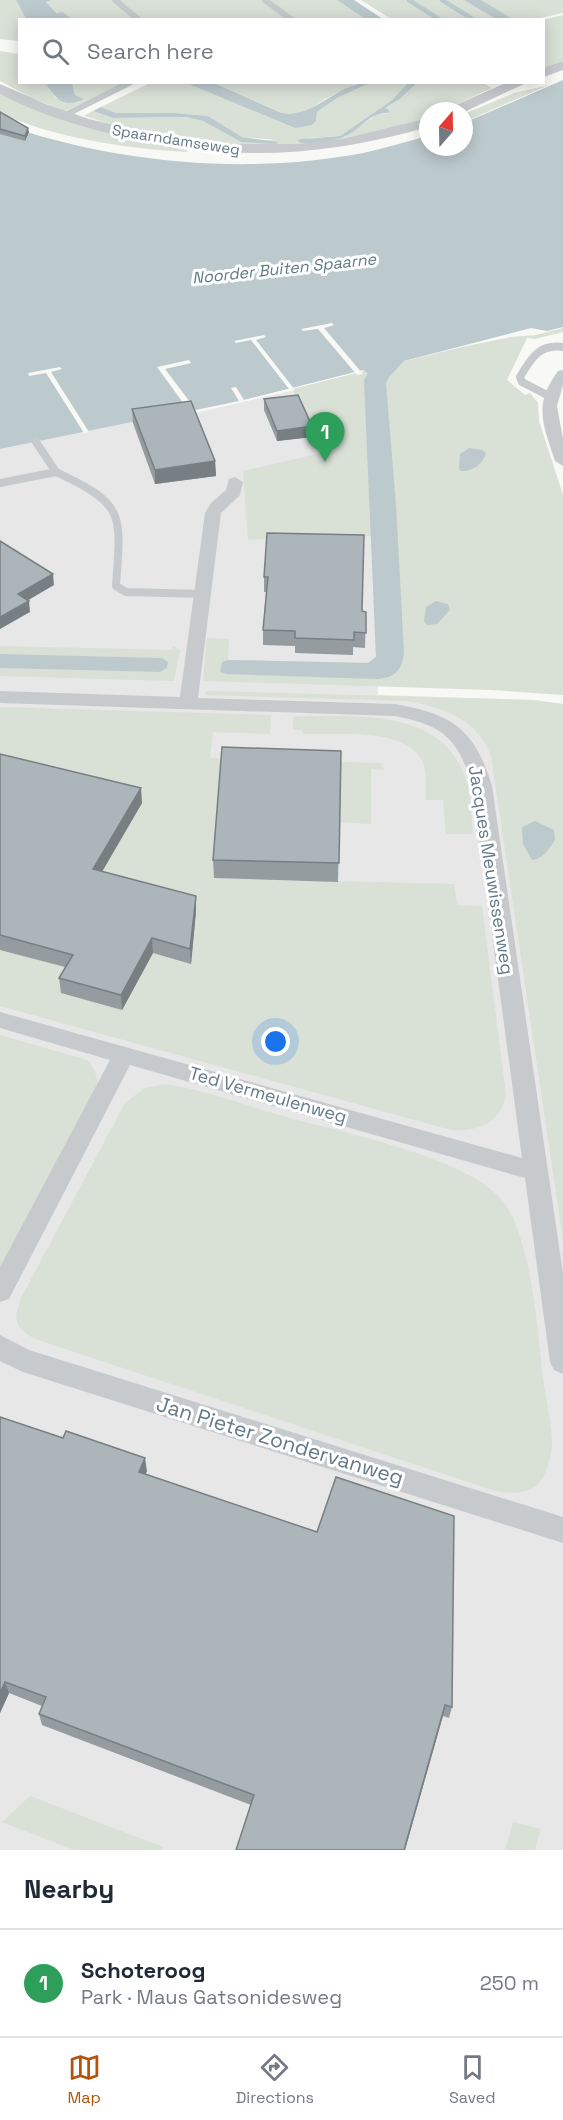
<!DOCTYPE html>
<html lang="en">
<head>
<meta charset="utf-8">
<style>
	body { margin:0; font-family:"Space Grotesk",sans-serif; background:#f6f6f7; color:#1f2937 }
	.compass { position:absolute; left:419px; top:102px; width:54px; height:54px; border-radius:50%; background:#fff; box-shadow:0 3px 15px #0003; rotate:20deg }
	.you { position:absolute; left:276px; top:1042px; width:21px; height:21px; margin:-15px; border:4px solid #fff; border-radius:50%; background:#1a73e8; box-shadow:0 0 0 9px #1a73e833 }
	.badge { display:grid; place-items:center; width:39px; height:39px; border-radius:50%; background:#b45309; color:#fff; font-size:20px; font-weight:700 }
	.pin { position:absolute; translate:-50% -50px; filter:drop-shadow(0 2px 3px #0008) }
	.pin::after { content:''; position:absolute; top:32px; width:21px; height:18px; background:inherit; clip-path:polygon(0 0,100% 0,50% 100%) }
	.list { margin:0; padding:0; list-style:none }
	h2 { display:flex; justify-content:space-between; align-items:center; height:78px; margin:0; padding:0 24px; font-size:26px }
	h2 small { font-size:20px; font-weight:400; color:#747a83 }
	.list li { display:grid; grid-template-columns:39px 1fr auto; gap:18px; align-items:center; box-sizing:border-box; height:108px; padding:0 24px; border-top:2px solid #e0e1e3 }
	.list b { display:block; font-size:22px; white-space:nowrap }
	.list p { margin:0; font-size:20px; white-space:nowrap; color:#747a83 }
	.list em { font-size:20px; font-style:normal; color:#747a83 }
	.icon { flex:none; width:33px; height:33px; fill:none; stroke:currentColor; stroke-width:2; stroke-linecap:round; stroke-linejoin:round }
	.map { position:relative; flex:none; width:563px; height:1850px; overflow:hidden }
	.search { position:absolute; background:#fff; box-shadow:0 3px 15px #0003; left:18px; right:18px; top:18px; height:66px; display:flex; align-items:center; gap:15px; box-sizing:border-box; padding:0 21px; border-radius:0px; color:#747a83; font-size:22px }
	.sheet { height:186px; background:#fff }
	nav { display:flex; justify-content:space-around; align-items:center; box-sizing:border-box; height:84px; border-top:2px solid #e0e1e3; background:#fff; font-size:16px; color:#747a83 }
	nav a { display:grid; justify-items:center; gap:3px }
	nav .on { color:#b45309 }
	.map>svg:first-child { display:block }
</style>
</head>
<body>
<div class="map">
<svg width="563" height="1850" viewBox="0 0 563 1850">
	<rect width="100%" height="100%" fill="#f8f8f5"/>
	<path fill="#e6e7e6" d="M292,390l29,63 -73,87 123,-4 7,159 155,5 30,4v1146h-563v-1401l132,-27 61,-9z"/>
	<path fill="#d9e0d6" d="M0,0h16l10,19 -6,1 -1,21 -19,-2z
		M52,0h285l28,19h-293l-9,-7 -5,1 -12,-11z
		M361,0h202v13l-31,7 -141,-1z
		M563,15v46l-19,8v-49h-2z
		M0,51l19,3 1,28 25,1 11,15 27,1 -8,-4 -3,-12h52l-59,28 -33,-13 -32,-17z
		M150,83h36l109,45 21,-7 1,-9 20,-14 33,-15h38l-16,17 -52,36 -32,2 -8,5 45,-6 32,-23 14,-1 -5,-4 14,-10 17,-16h66l9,5 -50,23h-14v6l-45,16 -80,14 -84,-1 2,-4 -38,-6 -5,4 -48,-10 -46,-14 9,-5 20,7 73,-1 17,4 38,21 34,-2 -33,-3 -34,-21 -33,-3h-59l-15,-6z
		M214,83h143l-32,16 -20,14h-22z
		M549,85l-85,37v-8l50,-21z
		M0,93c63,28 120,46 188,56l-1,3c-63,-4 -129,-13 -187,-39z
		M563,328v4l-28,7 -8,-1 -20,42 18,15 5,-2 8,10 1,18 24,74v200l-71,-5 -289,-9 4,-43 22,1 -1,21 140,3 8,-6 -5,-121 -123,4 -5,-69 78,-18 -29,-64 170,-42 49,-10 25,-2z
		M0,646l172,4 1,-4 7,4 -6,31 -174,-5v-8l160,4 7,-4 1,-6 -6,-4 -162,-4z
		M207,691l326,9 30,4v536l-72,-484c-13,-37 -50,-50 -85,-55l-199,-6 -3,-2z
		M0,707l271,8 -1,19 -57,-2 -3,26 170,5 5,7 -14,-1v55l-31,-2 -125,56 239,6 3,21 25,1 24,189c-5,28 -29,37 -55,35l-451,-124z
		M293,716c64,1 152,-10 174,67 5,16 4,35 6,51h-27l-3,-34h-17c0,-12 1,-27 -3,-38 -16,-35 -87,-27 -119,-28l-2,-4h-9z
		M0,1035l87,25c10,11 11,18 10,33l-97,183z
		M165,1084c40,6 79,21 118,32 57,16 181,40 218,83 30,34 37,134 42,180 3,20 8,42 9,63 0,12 -5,33 -14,42 -12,11 -29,9 -43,7l-460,-152c-21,-12 -22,-19 -14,-41l104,-195 20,-15z
		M30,1796l133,51 -1,3h-88l-72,-28z
		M513,1822l28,7 -6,21h-30z"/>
	<path fill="#bcc9cd" d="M16,0h36l-6,2 11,11 6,-1 9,7h-46z
		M337,0h17l29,19h-18z
		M464,0h17l31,19h-16z
		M563,80v247l-16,4 -16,-3 -127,33 -15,16 -3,6 10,122 8,148c-2,18 -10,25 -27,26l-150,-5 -7,-2 2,-10 6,-2 140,3 8,-6 -12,-277 4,-7 -5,-3 -170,43 -61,9 -132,27v-326c102,37 231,51 339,34 31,-4 59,-13 89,-21v11h36v-24z
		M45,83h27l3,12 9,4c-22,10 -27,0 -39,-16z
		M186,83h28l68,30c36,5 53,-31 88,-30l-33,15 -20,14 -1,9 -5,4 -16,3z
		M408,83h9l-17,16 -14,9 5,5c-21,-2 -28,15 -45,23 -12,6 -32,8 -46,7l-2,-3 4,-1 38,-3 52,-36z
		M101,107l15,6h59l33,3 34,21 36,5 -2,2 -35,-2 -38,-21 -17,-4 -73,1 -20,-7z
		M469,448l13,2 4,3c-3,11 -14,19 -25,18l-2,-3 1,-14z
		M436,601l12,3 2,6 -13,14 -10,1 -3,-4 2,-14z
		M0,654l162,4 6,4 -1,6 -7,4 -160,-4z
		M535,821l19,9 1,10c-5,8 -12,19 -23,20l-9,-16 -1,-17z"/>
	<path fill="#f8f8f5" d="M332,323l2,2 -10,3 39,46 -6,1 -39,-46 -15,2 -2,-2z
		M264,335l2,2 -10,3 39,50 -109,25 3,-4 -32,-44 32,-7 2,3 -26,6 31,41 43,-9 -8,-13 5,-1 8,13 45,-11 -38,-49 -15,3 -2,-2z
		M60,367l2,2 -11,3 38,60 -5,1 -38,-60 -17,3 -1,-3z"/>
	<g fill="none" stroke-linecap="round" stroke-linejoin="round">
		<path stroke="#bcc9cd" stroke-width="4.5" d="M409,0l31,20
			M442,0l32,20"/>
		<path stroke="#c6cacd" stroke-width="6" d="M115,0l24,20
			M265,0l27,20
			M63,116l68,-34"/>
		<path stroke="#c6cacd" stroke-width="8" d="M549,396l-27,-14 -2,-5c11,-19 19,-33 43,-30
			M56,472c70,33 65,41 60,114l10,6 77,2
			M0,483l56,-11 -20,-30"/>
		<path fill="#c6cacd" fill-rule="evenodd" d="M563,370v15l-6,21 6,33v27l-8,-5c-12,-37 -22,-56 3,-90z
			M235,477l8,5 -3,13 -19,18 -23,185 197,6c57,10 80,25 97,82l71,488v100l-9,-4 -4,-8 -25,-184 -395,-113 -121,234 -9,3v-35l110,-207 -110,-32v-16l522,146 -50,-372c-13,-47 -29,-61 -77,-70l-395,-13v-12l180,6 25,-184 6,-10 15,-13 3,-11z
			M0,1335l29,15 534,167v26l-540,-171 -23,-11z"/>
		<path fill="#c6cacd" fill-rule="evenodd" d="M563,61v9l-19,7v-9z
			M508,82h20l-64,30 -17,-1 2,-3z
			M0,84l46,20 43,15 81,19 43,6h87l43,-5 85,-21v9c-113,33 -216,35 -329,4 -34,-10 -68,-20 -99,-37z"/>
	</g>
	<path fill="#949ca0" d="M0,112l29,20 -4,9 -25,-7z
		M264,399l48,27v11l-35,4 -13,-31z
		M132,409l83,52 1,15 -61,8 -22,-61z
		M267,533l95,78 4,1 -1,36 -12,-1v8l-58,-2v-7l-32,-1v-15l3,-38h-2v-15z
		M341,751l-3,131 -124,-4 -1,-18z
		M0,754l142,49 -40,68 94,25v15l-5,53 -38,-11 -31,57 -61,-17 -2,-15 6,-11 -65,-17z
		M0,1417l147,54 -2,3 307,233 -3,11 -6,-2 -192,89 -209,-80 -3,-11 3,-8 -33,-13 -9,20z"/>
	<path fill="#787f82" d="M28,128l1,4 -4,9v-5z
		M312,426v11l-35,4v-10z
		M215,461l1,15 -61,8v-14z
		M53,574l1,11 -34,20 -2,-11z
		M29,601l1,11 -30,17v-12z
		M141,788l1,15 -47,81 -2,-15z
		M196,896v15l-5,53 -1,-15z
		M152,938l1,15 -31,57 -1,-15z
		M145,1458l2,13 -6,14 -2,-13z
		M5,1682l4,11 -9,20v-20z
		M445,1705l-2,11 -38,134h-1z"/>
	<path fill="#acb5ba" stroke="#787f82" stroke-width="1.5" d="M0,112l28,16 -3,8 -25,-7z
		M298,395l14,31 -35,5 -13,-32z
		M191,401l24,60 -60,9 -23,-61z
		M267,533l97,2 -2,76 4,1v21l-12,-1v8l-59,-2v-7l-32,-1 5,-53h-4z
		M0,541l53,33 -35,20 11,7 -29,16z
		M222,747l119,4 -2,112 -126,-3z
		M0,754l141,34 -48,81 103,27 -6,53 -38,-11 -31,57 -62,-17 14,-23 -73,-20z
		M0,1417l63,21 3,-7 79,27 -6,14 178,60 19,-55 118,39 -2,191 -7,-2 -41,145h-168l18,-55 -215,-81 7,-17 -41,-15 -5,11z"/>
	<g text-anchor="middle" stroke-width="6" stroke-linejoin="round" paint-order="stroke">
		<g font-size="15" fill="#657988" stroke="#fff">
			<text transform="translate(176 140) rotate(9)" y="5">Spaarndamseweg</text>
		</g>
		<g font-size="16" font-style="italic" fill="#607b84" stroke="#fff">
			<text transform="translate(284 268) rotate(-6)" y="6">Noorder Buiten Spaarne</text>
		</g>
		<g font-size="18" fill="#657988" stroke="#fff">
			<text transform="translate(491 870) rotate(81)" y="6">Jacques Meuwissenweg</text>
			<text transform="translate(268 1095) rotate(16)" y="6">Ted Vermeulenweg</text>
		</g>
		<g font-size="21" fill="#657988" stroke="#fff">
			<text transform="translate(280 1441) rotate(17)" y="7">Jan Pieter Zondervanweg</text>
		</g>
	</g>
</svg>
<svg class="compass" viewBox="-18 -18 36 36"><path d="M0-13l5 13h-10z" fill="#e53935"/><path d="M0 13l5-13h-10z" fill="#747a83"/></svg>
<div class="you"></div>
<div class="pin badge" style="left:325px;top:462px;background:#2e9e5b">1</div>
<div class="search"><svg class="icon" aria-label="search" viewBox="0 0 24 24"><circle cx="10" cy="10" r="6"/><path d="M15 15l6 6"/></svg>Search here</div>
</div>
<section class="sheet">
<h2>Nearby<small></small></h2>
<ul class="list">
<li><span class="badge" style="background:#2e9e5b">1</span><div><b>Schoteroog</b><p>Park · Maus Gatsonidesweg</p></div><em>250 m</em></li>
</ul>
</section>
<nav>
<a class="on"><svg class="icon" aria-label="map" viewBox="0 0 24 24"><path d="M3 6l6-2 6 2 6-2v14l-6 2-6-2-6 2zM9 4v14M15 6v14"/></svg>Map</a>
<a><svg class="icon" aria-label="directions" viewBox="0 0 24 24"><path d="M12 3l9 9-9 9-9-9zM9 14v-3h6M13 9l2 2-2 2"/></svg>Directions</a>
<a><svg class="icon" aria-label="saved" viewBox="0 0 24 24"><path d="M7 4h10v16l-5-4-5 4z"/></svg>Saved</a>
</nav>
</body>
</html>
